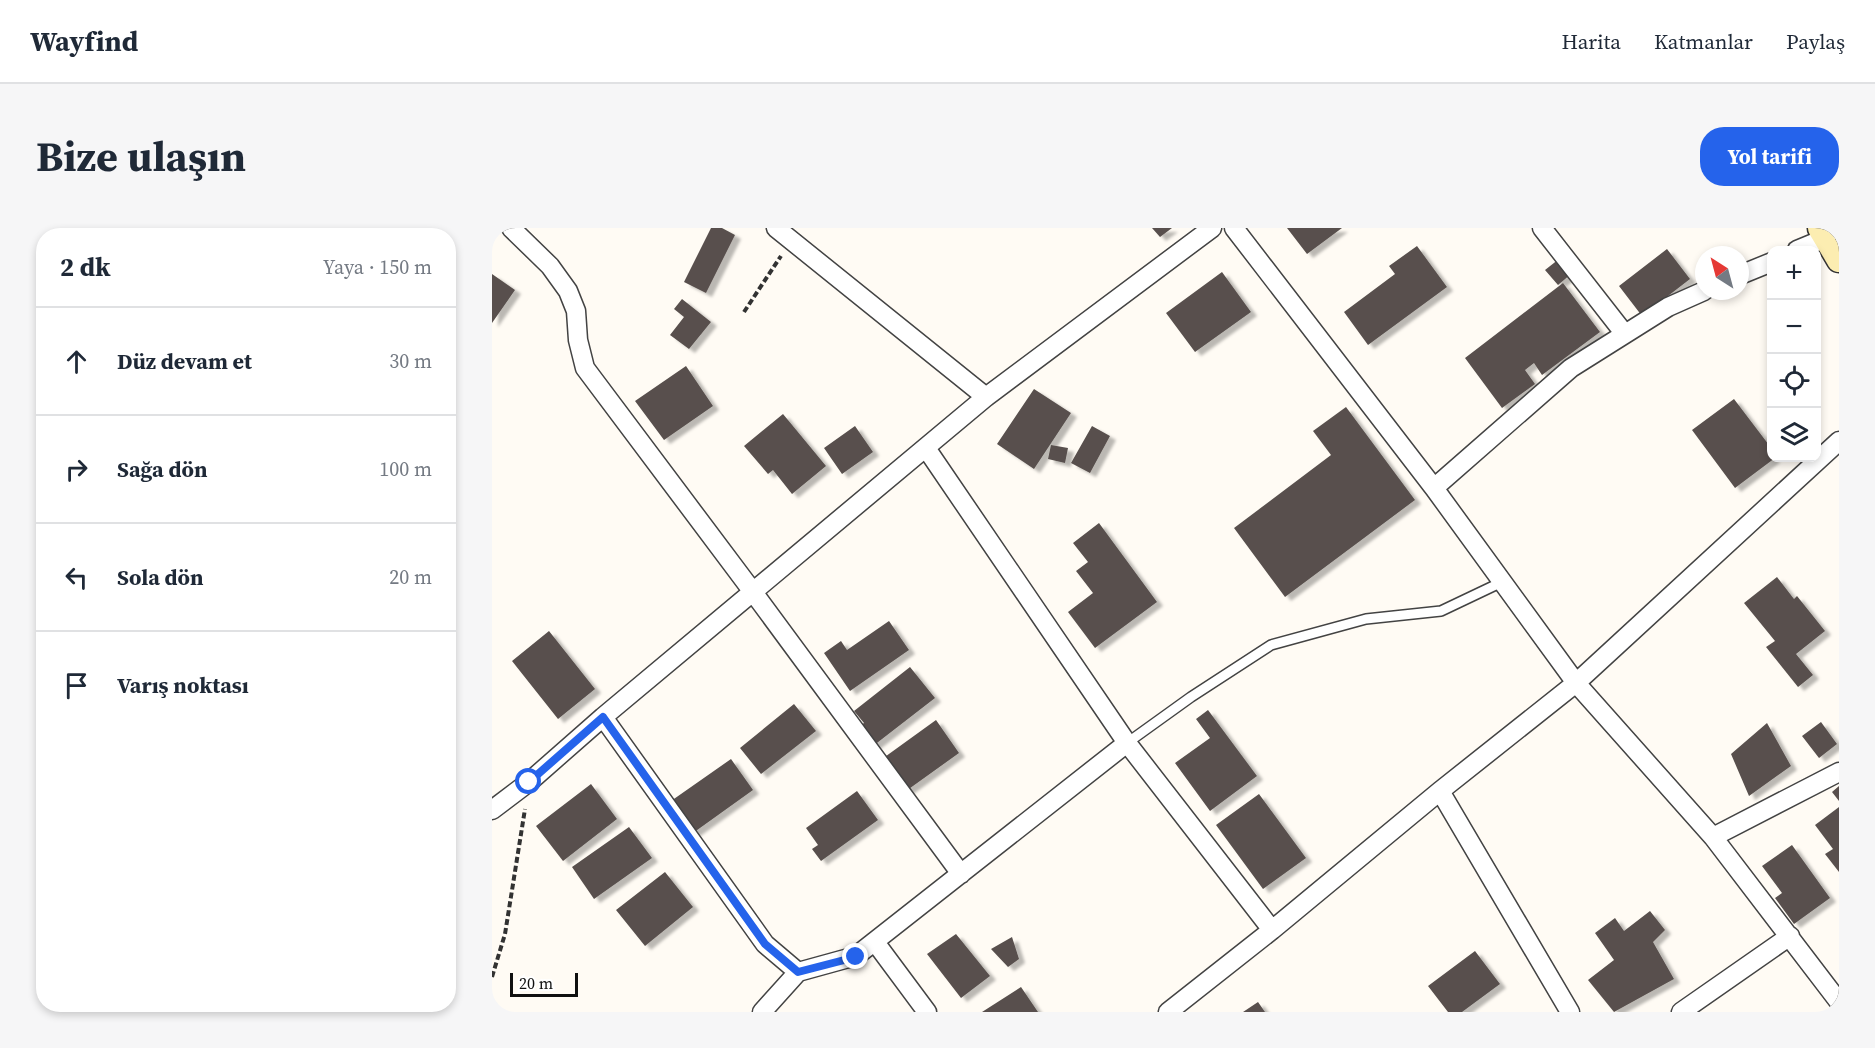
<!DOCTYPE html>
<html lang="tr">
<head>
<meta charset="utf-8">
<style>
	body { margin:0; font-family:"Source Serif 4",serif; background:#f6f6f7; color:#1f2937 }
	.controls { position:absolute; right:18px; top:18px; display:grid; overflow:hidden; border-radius:12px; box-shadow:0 3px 9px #0003 }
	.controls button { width:54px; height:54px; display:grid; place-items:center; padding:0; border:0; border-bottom:2px solid #e0e1e3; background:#fff; color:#1f2937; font:30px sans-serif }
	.compass { position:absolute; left:1203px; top:18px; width:54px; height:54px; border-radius:50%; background:#fff; box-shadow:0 3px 9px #0003; rotate:324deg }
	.scale { position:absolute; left:18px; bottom:15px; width:68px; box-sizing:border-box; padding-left:6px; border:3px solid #101010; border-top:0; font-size:16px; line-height:21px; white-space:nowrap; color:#101010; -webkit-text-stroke:4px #fff; paint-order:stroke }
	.stop { position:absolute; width:18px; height:18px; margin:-14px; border:4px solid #2563eb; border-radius:50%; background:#fff }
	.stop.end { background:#2563eb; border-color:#fff; box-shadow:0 2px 6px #0008 }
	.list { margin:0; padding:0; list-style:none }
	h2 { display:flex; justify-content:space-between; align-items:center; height:78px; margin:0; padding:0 24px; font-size:26px }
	h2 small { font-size:20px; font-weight:400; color:#747a83 }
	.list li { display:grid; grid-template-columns:39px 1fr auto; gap:18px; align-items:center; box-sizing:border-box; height:108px; padding:0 24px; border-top:2px solid #e0e1e3 }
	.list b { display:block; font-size:22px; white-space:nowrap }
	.list em { font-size:20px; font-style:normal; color:#747a83 }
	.icon { flex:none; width:33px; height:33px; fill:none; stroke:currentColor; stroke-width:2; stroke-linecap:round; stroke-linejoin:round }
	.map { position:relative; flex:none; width:1347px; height:784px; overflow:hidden; border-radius:24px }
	header { display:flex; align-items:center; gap:36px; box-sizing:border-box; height:84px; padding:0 30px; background:#fff; border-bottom:2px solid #e0e1e3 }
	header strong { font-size:28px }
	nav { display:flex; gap:33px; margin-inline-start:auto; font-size:21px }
	.intro { display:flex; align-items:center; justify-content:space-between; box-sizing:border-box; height:144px; padding:0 36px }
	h1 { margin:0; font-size:42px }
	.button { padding:15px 27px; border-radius:24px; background:#2563eb; color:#fff; font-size:21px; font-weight:700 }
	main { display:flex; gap:36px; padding:0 36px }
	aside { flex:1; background:#fff; border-radius:24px; box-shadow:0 3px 9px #0003 }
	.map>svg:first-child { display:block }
</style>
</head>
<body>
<header>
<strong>Wayfind</strong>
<nav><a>Harita</a><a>Katmanlar</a><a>Paylaş</a></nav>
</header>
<div class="intro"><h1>Bize ulaşın</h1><a class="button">Yol tarifi</a></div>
<main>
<aside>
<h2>2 dk<small>Yaya · 150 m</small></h2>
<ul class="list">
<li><svg class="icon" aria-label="ahead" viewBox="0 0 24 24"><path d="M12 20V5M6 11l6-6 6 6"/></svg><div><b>Düz devam et</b></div><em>30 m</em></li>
<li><svg class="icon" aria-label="right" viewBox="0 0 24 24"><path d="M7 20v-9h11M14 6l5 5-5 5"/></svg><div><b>Sağa dön</b></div><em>100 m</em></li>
<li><svg class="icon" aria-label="left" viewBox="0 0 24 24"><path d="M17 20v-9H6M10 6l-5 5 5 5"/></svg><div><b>Sola dön</b></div><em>20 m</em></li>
<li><svg class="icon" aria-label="arrive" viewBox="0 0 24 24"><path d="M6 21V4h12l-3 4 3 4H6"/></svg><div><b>Varış noktası</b></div></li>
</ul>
</aside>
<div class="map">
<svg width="1347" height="784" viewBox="0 0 1347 784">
	<defs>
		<filter id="shadow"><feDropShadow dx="6" dy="4" stdDeviation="1.5" flood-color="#0004"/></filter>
	</defs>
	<rect width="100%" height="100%" fill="#fffbf4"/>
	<path fill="#58504d" filter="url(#shadow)" d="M219,0h11l13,7 -29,58 -22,-11z
		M660,0h20l-12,9z
		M795,0h55l-35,26z
		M925,18l30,41 -79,58 -24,-33 51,-38 -6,-8z
		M1175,21l23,30 -48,37 -23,-30z
		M1067,31l12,15 -13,11 -13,-15z
		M730,44l29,40 -56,40 -29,-39z
		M0,46l23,16 -23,33z
		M1071,55l37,49 -58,43 -8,-12 -9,7 10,14 -33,24 -37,-50z
		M190,71l29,23 -22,27 -19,-14 14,-18 -10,-8z
		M194,138l27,40 -49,34 -29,-39z
		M542,161l37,24 -37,56 -37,-25z
		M1242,171l38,50v9h3l-40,30 -43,-58z
		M854,179l69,93 -130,97 -51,-69 97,-73 -18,-24z
		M291,186l43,52 -34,28 -19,-24 -5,4 -24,-28z
		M363,198l18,26 -31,22 -18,-26z
		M600,198l18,10 -20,37 -19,-10z
		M559,217l17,3 -3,15 -17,-4z
		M607,295l58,79 -62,46 -27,-36 25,-19 -17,-22 12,-9 -15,-19z
		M1285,349l17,22 3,-3 28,35 -29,23 17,21 -15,12 -32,-40 9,-6 -31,-38z
		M397,393l20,29 -59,41 -26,-38 17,-12 6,9z
		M57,403l46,58 -37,30 -46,-58z
		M418,439l25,31 -62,48 -15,-19 6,-4 -10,-12z
		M302,476l22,27 -55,43 -21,-26z
		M716,482l49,66 -47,35 -35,-48 35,-25 -14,-19z
		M444,492l23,33 -53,38 -24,-32z
		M1329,494l16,22 -18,14 -17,-22z
		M1275,495l24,43 -42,30 -18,-42z
		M239,531l22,31 -60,43 -22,-32z
		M99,556l26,35 -54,42 -27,-35z
		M1347,558v15l-7,-9z
		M365,563l21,29 -57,41 -9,-12 6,-4 -12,-17z
		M767,566l47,64 -43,31 -47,-64z
		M1347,579v65l-14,-18 8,-5 -18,-24z
		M137,599l23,31 -58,41 -22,-32z
		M1300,617l38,53 -36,26 -19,-26 7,-5 -20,-27z
		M173,644l28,35 -48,39 -29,-36z
		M1158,683l15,19 -12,12 21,37 -60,33 -26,-32 26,-20 -19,-27 20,-15 9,13z
		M464,706l34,42 -29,22 -34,-44z
		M520,709l7,22 -11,8 -17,-18z
		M983,723l25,33 -38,28h-14l-20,-26z
		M529,759l17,25h-56z
		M766,774l7,10h-22z"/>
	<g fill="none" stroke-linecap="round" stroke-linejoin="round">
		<g stroke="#434343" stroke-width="12">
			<path id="lane" d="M635,515l64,-46 80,-52 95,-26 75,-8 61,-29"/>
		</g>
		<g stroke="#434343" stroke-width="21">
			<path id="street" d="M19,0l39,38 18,25 8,20 2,29 7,28 168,224 208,282
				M284,0l210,169
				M742,0l200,260 142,195 137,154 126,165
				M1050,0l82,105
				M1305,22l29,-12
				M1248,47l32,-13
				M434,220l201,295 145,187
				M942,260l137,-120 97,-61 36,-16
				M111,489l162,227 33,28 58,-16 271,-213
				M948,563l130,221
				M0,582l37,-28 74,-65 383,-320 226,-169
				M1221,609l126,-65
				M383,714l52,70
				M270,784l36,-40
				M676,784l104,-82 168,-139 136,-108 263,-242
				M1189,784l109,-76"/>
		</g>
		<g stroke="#323232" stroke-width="27">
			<path id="secondary" d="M1328,0l19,32"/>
		</g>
		<path stroke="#323232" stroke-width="4" stroke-dasharray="6 3" stroke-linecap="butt" d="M252,84l37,-56
			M0,749l13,-43 20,-125"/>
		<use href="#lane" stroke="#fff" stroke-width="9"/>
		<use href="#street" stroke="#fff" stroke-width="18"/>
		<use href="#secondary" stroke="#fcedb1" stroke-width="24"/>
	</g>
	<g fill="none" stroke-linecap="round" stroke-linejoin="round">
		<path stroke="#2563eb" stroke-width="8" d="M37,554l74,-65 162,227 33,28 58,-15"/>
	</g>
</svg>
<div class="controls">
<button>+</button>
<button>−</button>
<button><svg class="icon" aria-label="locate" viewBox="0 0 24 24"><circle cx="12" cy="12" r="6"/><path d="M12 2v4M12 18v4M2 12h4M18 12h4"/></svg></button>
<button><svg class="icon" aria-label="layers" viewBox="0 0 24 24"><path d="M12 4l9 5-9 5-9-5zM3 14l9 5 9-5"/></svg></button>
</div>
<svg class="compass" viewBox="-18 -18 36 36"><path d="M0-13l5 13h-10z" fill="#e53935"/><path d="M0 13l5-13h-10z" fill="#747a83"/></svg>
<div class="scale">20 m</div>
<div class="stop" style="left:37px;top:554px"></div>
<div class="stop end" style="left:364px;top:729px"></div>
</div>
</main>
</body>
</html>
